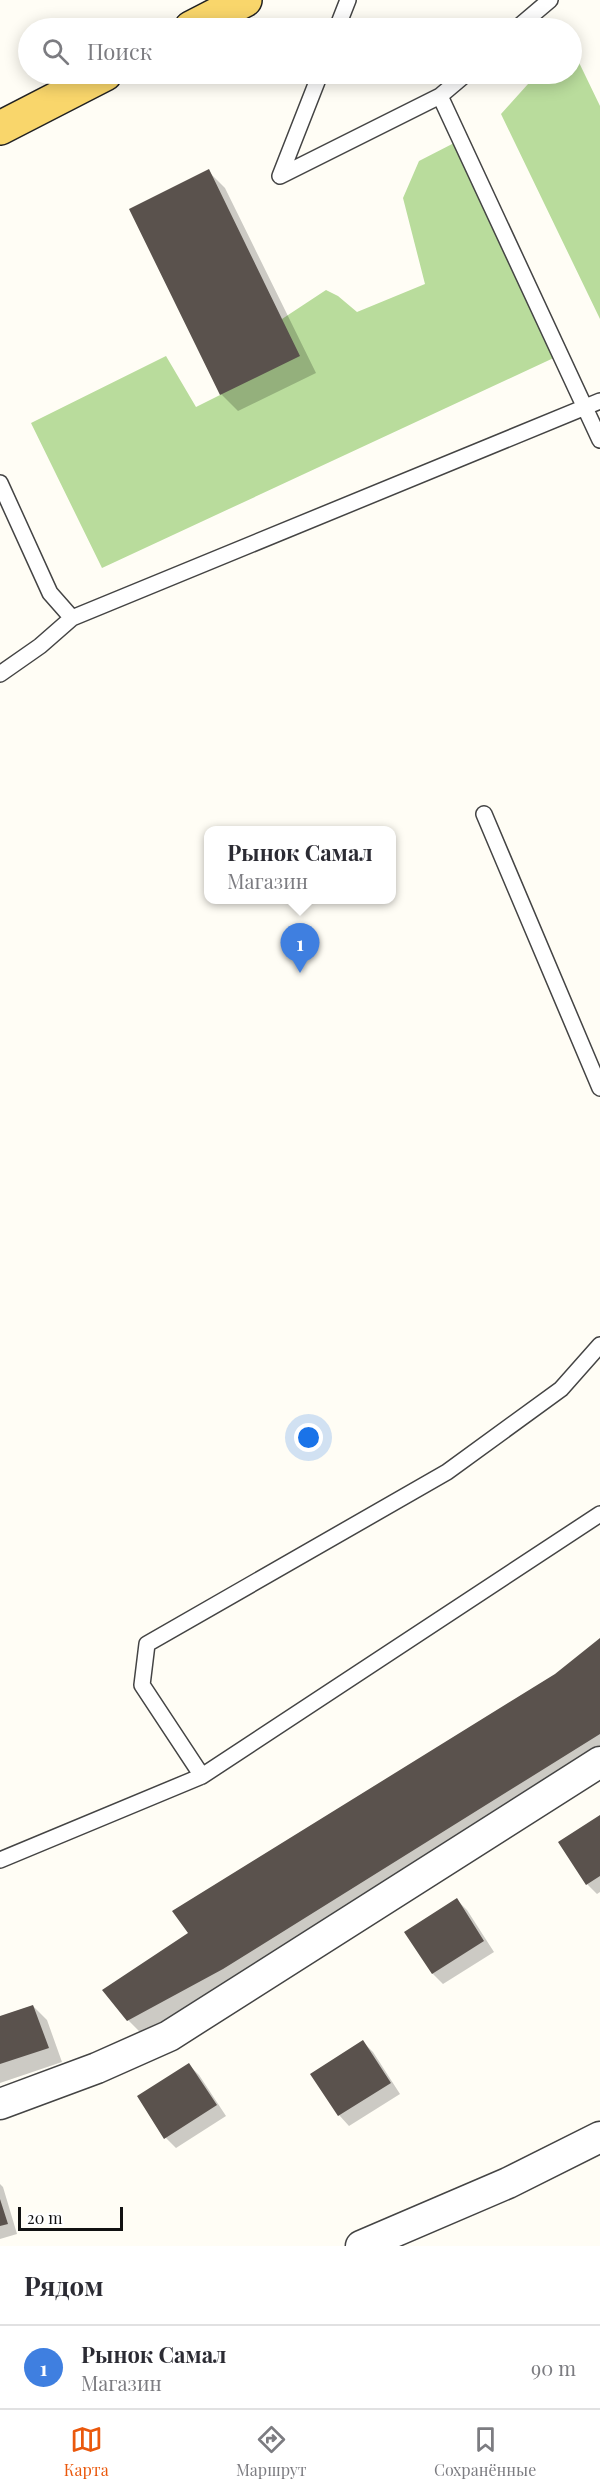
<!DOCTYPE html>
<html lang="ru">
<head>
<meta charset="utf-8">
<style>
	body { margin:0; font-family:"Playfair Display",serif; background:#f2f2f3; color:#2b2b33 }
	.scale { position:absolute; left:18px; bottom:15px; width:105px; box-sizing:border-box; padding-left:6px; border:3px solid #111; border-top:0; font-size:16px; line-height:21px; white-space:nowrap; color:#111; -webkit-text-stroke:4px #fff; paint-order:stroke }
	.you { position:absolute; left:309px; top:1438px; width:21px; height:21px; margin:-15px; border:4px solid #fff; border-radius:50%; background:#1a73e8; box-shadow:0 0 0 9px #1a73e833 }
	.badge { display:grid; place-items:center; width:39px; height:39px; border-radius:50%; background:#ea580c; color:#fff; font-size:20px; font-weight:700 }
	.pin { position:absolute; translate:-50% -50px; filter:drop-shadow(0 2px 3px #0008) }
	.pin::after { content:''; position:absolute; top:32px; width:21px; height:18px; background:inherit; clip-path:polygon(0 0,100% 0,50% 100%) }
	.popup { position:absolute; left:204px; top:826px; width:192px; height:78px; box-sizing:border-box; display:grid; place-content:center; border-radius:12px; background:#fff; filter:drop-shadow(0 2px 4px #0005); font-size:20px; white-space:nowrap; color:#7c7c81 }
	.popup b { font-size:22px; color:#2b2b33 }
	.popup::after { content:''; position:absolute; left:50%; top:100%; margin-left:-12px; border:12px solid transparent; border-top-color:#fff }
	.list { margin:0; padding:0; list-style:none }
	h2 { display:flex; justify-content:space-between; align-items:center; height:78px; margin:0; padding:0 24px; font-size:26px }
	h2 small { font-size:20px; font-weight:400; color:#7c7c81 }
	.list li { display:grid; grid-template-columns:39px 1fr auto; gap:18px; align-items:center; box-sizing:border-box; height:84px; padding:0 24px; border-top:2px solid #e1e1e2 }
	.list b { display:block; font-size:22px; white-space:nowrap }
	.list p { margin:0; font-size:20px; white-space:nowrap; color:#7c7c81 }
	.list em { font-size:20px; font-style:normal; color:#7c7c81 }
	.icon { flex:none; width:33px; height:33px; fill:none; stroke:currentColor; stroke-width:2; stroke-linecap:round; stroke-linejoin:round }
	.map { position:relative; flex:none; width:600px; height:2246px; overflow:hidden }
	.search { position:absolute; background:#fff; box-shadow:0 3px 15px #0003; left:18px; right:18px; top:18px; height:66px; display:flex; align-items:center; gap:15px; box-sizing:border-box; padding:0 21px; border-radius:33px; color:#7c7c81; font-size:22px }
	.sheet { height:162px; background:#fff }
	nav { display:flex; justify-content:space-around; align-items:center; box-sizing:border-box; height:84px; border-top:2px solid #e1e1e2; background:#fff; font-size:16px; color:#7c7c81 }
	nav a { display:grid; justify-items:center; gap:3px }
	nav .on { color:#ea580c }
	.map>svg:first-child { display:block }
</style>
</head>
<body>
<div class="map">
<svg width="600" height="2246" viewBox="0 0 600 2246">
	<rect width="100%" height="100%" fill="#fffdf5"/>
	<path fill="#b9dc9c" d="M572,48l28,58v213l-99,-205 36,-40h35z
		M456,142l104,213 -458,213 -71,-145 135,-67 30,51 24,-12 62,-76 44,-29 12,6 19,16 68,-28 -22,-86 16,-37z"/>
	<path fill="#0003" d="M208,171l17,17 91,185 -78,38 -17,-17z
		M600,1640v121l-455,276 -17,-17z
		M600,1817v75l-3,2 -10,-10z
		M457,1900l10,10 27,42 -51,32 -10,-10 -27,-42z
		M33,2006l14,14 15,42 -62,21v-66z
		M363,2042l10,10 27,42 -51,32 -10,-11 -26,-41z
		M189,2065l10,10 27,41 -50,32 -10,-10z
		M0,2184l3,3 14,47 -17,5z"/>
	<path fill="#5a524d" d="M209,169l91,187 -80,39 -91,-186z
		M600,1638v96l-377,235 -96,52 -25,-31 86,-57 -16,-22 383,-237z
		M600,1815v61l-14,9 -28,-43z
		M457,1898l27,43 -52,33 -28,-42z
		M33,2005l16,43 -49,16v-48z
		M363,2040l28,43 -53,33 -28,-42z
		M189,2063l28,42 -53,34 -27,-43z
		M0,2199l8,25 -8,2z"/>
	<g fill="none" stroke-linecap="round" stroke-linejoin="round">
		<g stroke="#444" stroke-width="18">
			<path id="lane" d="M337,28l11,-28
				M517,28l33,-28
				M440,96l160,344
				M280,176l160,-80 26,-22
				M280,176l40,-102
				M0,483l50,110 22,25 528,-217
				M0,674l40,-28 32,-28
				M484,814l116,274
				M202,1776l-60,-91 5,-41 300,-172 114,-83 39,-44
				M0,1860l202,-84 398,-262"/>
		</g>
		<g stroke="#444" stroke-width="33">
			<path id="street" d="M0,2104l97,-36 72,-32 431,-274
				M361,2246l147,-63 92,-46"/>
		</g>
		<g stroke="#222" stroke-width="36">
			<path id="primary" d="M191,28l54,-28
				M0,128l105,-54"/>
		</g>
		<use href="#lane" stroke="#fff" stroke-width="15"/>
		<use href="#street" stroke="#fff" stroke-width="30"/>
		<use href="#primary" stroke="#f9d66b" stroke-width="33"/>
	</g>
</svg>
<div class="scale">20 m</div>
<div class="you"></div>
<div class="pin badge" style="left:300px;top:973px;background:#3f7fe0">1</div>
<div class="popup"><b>Рынок Самал</b>Магазин</div>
<div class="search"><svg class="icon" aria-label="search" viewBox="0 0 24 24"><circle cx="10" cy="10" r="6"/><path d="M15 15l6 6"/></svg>Поиск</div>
</div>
<section class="sheet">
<h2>Рядом<small></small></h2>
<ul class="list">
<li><span class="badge" style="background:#3f7fe0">1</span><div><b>Рынок Самал</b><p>Магазин</p></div><em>90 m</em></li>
</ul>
</section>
<nav>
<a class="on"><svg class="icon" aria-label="map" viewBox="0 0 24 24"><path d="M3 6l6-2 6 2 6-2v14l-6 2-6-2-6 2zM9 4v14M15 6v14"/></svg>Карта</a>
<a><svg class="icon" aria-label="directions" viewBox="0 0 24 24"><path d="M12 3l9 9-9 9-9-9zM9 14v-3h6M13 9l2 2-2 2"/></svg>Маршрут</a>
<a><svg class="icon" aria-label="saved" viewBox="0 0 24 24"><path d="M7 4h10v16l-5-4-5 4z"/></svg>Сохранённые</a>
</nav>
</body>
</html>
